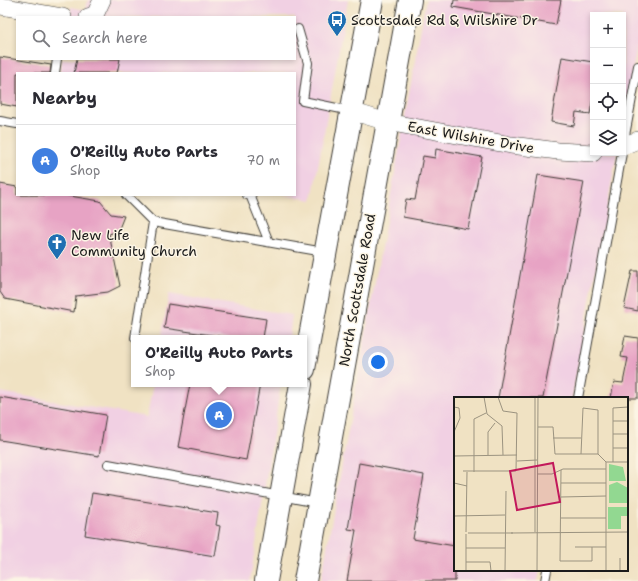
<!DOCTYPE html>
<html lang="en">
<head>
<meta charset="utf-8">
<style>
	body { margin:0; font-family:"Shantell Sans",sans-serif; background:#f2f2f3; color:#2b2b33 }
	.controls { position:absolute; right:12px; top:12px; display:grid; overflow:hidden; border-radius:0px; box-shadow:0 2px 6px #0003 }
	.controls button { width:36px; height:36px; display:grid; place-items:center; padding:0; border:0; border-bottom:1px solid #e1e1e2; background:#fff; color:#2b2b33; font:20px sans-serif }
	.you { position:absolute; left:378px; top:362px; width:14px; height:14px; margin:-10px; border:3px solid #fff; border-radius:50%; background:#1a73e8; box-shadow:0 0 0 6px #1a73e833 }
	.badge { display:grid; place-items:center; width:26px; height:26px; border-radius:50%; background:#111827; color:#fff; font-size:13px; font-weight:700 }
	.pin { position:absolute; translate:-50% -50%; border:2px solid #fff; box-shadow:0 1px 4px #0006 }
	.popup { position:absolute; left:131px; top:335px; width:176px; height:52px; box-sizing:border-box; display:grid; place-content:center; border-radius:0px; background:#fff; filter:drop-shadow(0 1px 3px #0005); font-size:13px; white-space:nowrap; color:#7c7c81 }
	.popup b { font-size:15px; color:#2b2b33 }
	.popup::after { content:''; position:absolute; left:50%; top:100%; margin-left:-8px; border:8px solid transparent; border-top-color:#fff }
	.list { margin:0; padding:0; list-style:none }
	h2 { display:flex; justify-content:space-between; align-items:center; height:52px; margin:0; padding:0 16px; font-size:17px }
	h2 small { font-size:13px; font-weight:400; color:#7c7c81 }
	.list li { display:grid; grid-template-columns:26px 1fr auto; gap:12px; align-items:center; box-sizing:border-box; height:72px; padding:0 16px; border-top:1px solid #e1e1e2 }
	.list b { display:block; font-size:15px; white-space:nowrap }
	.list p { margin:0; font-size:13px; white-space:nowrap; color:#7c7c81 }
	.list em { font-size:13px; font-style:normal; color:#7c7c81 }
	.icon { flex:none; width:22px; height:22px; fill:none; stroke:currentColor; stroke-width:2; stroke-linecap:round; stroke-linejoin:round }
	.map { position:relative; flex:none; width:638px; height:581px; overflow:hidden }
	.search { position:absolute; background:#fff; box-shadow:0 2px 6px #0003; left:16px; top:16px; width:280px; height:44px; display:flex; align-items:center; gap:10px; box-sizing:border-box; padding:0 14px; border-radius:0px; color:#7c7c81; font-size:15px }
	.panel { position:absolute; background:#fff; box-shadow:0 2px 6px #0003; left:16px; top:72px; width:280px; height:124px; border-radius:0px }
	.map>svg:first-child { display:block }
</style>
</head>
<body>
<div class="map">
<svg width="638" height="581" viewBox="0 0 638 581">
	<rect width="100%" height="100%" fill="#fcf5e5"/>
	<filter id="ink" filterUnits="userSpaceOnUse"><feTurbulence type="fractalNoise" baseFrequency=".025" numOctaves="2"/><feDisplacementMap in="SourceGraphic" scale="8" xChannelSelector="R" yChannelSelector="G"/><feConvolveMatrix kernelMatrix="1 2 1 2 8 2 1 2 1" color-interpolation-filters="sRGB"/></filter>
	<filter id="wash" filterUnits="userSpaceOnUse"><feTurbulence type="fractalNoise" baseFrequency=".012" numOctaves="4" result="noise"/><feDisplacementMap in="SourceGraphic" scale="16" xChannelSelector="R" yChannelSelector="G"/><feGaussianBlur stdDeviation="0.9" result="paint"/><feColorMatrix in="noise" values="0 0 0 0 0 0 0 0 0 0 0 0 0 0 0 0 0 1.4 0 .05"/><feComposite in="paint" operator="in"/></filter>
	<g filter="url(#wash)">
		<rect width="100%" height="100%" fill="#f0e2c3"/>
		<path fill="#f1d0e3" d="M88,0h260l-36,200 -29,-5h12v-122h-235l2,-14h233v-42h-225l1,-10 15,3z
			M426,0h212v41l-15,81v-107h-30v138h24l-45,245h-117v172h85l-2,11h-217z
			M169,294l123,21 -3,23h-128z
			M153,384h128l-31,197h-250v-189l147,25z"/>
		<g id="blocks">
			<path fill="#e7a3c4" d="M454,0h107l-5,25 -103,-18z
				M0,57l51,8 -1,8h-33v34l-17,-3z
				M562,57l31,5v35l-3,17 -14,-2 -2,14 -23,-4z
				M77,59h43l-3,14h-43z
				M436,149l46,8 -14,72 -65,-12 3,-18 9,1 8,-44 12,2z
				M538,175l46,7 -41,216h-45z
				M0,184l17,3v8h47l36,6 11,13 13,2 -6,15 -9,3 11,52 -12,6 -32,4 -2,16 -69,-13 -5,-7z
				M632,271h6v40l-14,-3z
				M168,304l98,15 -3,19h-32l-67,-10z
				M625,336l13,2v60h-27l3,-16 9,1 5,-25 -7,-1z
				M190,384h70l-14,76 -68,-13z
				M0,397l106,18 -7,41 -99,-16z
				M359,463l65,12 -11,64 42,7v35h-108l9,-51 -8,-1z
				M92,493l126,20 -2,12 4,1 -5,30 -130,-21z"/>
		</g>
	</g>
	<g filter="url(#ink)">
		<use href="#blocks" fill-opacity="0" stroke="#3c3a35" stroke-width="1"/>
		<g fill="none" stroke-linecap="round" stroke-linejoin="round">
			<g stroke="#3c3a35" stroke-width="10">
				<path id="service" d="M298,29l10,34 -5,38 48,10
					M55,73l2,-14
					M0,121l17,3
					M623,146l15,-80
					M126,195l27,27
					M247,195h3l19,47
					M135,338l18,-116 171,30
					M578,398l44,-245
					M108,464l210,39
					M545,581l2,-11"/>
			</g>
			<g stroke="#3c3a35" stroke-width="18">
				<path id="minor" d="M0,6l63,11
					M88,17l7,-2 7,-15
					M351,111l36,11 124,23 47,6 35,2
					M623,146l15,-6"/>
			</g>
			<g stroke="#3c3a35" stroke-width="24">
				<path id="primary" d="M304,369l68,-369
					M266,581l35,-197
					M305,581l105,-581"/>
			</g>
			<use href="#service" stroke="#fff" stroke-width="8"/>
			<use href="#minor" stroke="#fff" stroke-width="17"/>
			<use href="#primary" stroke="#fff" stroke-width="22"/>
		</g>
	</g>
	<defs>
		<g id="bus-pin" transform="scale(1)"><path d="M0 17L-7.5 6A9.5 9.5 0 1 1 7.5 6Z" fill="#1f6fb2" stroke="#fcf5e5"/><path d="M-5-6H5V4H4V6H2V4H-2V6H-4V4H-5ZM-3.5-4V0h7V-4ZM-3.5 1.2v1.5H-2V1.2ZM2 1.2v1.5H3.5V1.2Z" fill="#fff"/></g>
		<g id="church-pin" transform="scale(1)"><path d="M0 17L-7.5 6A9.5 9.5 0 1 1 7.5 6Z" fill="#1f6fb2" stroke="#fcf5e5"/><path d="M-1.2-6h2.4v3.5h3.3v2.4h-3.3V6h-2.4V-.1h-3.3v-2.4h3.3Z" fill="#fff"/></g>
	</defs>
	<g fill-rule="evenodd">
		<use href="#bus-pin" x="337" y="20"/>
		<use href="#church-pin" x="57" y="243"/>
	</g>
	<g text-anchor="middle" stroke-width="3" stroke-linejoin="round" paint-order="stroke">
		<g font-size="14" fill="#1c1c1c" stroke="#fcf5e5" text-anchor="start">
			<text x="351" y="25">Scottsdale Rd &amp; Wilshire Dr</text>
			<text x="71" y="240">New Life<tspan x="71" dy="16">Community Church</tspan></text>
		</g>
		<g font-size="14" fill="#1c1c1c" stroke="#fcf5e5">
			<text transform="translate(471 137) rotate(10)" y="5">East Wilshire Drive</text>
			<text transform="translate(357 290) rotate(-80)" y="5">North Scottsdale Road</text>
		</g>
	</g>
	<g transform="translate(454 397)">
		<rect width="174" height="174" fill="#f0e2c3"/>
		<path d="M155,67l14,3 3,14h-17zM163,85l11,6 -1,15h-18v-18zM154,110h20v9h-7v13h-13z" fill="#92d891"/>
		<path fill="none" stroke="#9b9380" stroke-width="1" d="M30,0l3,17 15,12 1,29M0,10l5,1 1,10 -6,14M159,24h15M84,30h15l2,27h43l8,8h22M159,37h15M99,41h28M159,51h15M127,57l2,-46 15,2v44M34,58v-23l7,-9M0,59l63,-1M63,64l20,-1M159,65v-54l15,-1M107,73l-1,91h32v-14M9,74h53l1,-58 -14,-2 -5,-14M20,75v-53l12,-6M83,77h15l11,-5h43M0,86l13,3M107,86h45M107,100l45,-1M0,119l51,-1M107,121h45M12,135l1,-60M81,135v-135M14,136h45M57,136l117,-1M121,150h31M12,151h39M166,161v13M12,165h24l1,9M12,174v-37M51,174l1,-80M83,174l1,-174M152,174v-109"/>
		<path fill="#c2185b" fill-opacity="0.15" stroke="#c2185b" stroke-width="2" d="M99,66l7,39 -43,8 -7,-39z"/>
		<rect width="174" height="174" fill="none" stroke="#1c1c1c" stroke-width="2"/>
	</g>
</svg>
<div class="controls">
<button>+</button>
<button>−</button>
<button><svg class="icon" aria-label="locate" viewBox="0 0 24 24"><circle cx="12" cy="12" r="6"/><path d="M12 2v4M12 18v4M2 12h4M18 12h4"/></svg></button>
<button><svg class="icon" aria-label="layers" viewBox="0 0 24 24"><path d="M12 4l9 5-9 5-9-5zM3 14l9 5 9-5"/></svg></button>
</div>
<div class="you"></div>
<div class="pin badge" style="left:219px;top:415px;background:#3f7fe0">A</div>
<div class="popup"><b>O'Reilly Auto Parts</b>Shop</div>
<div class="search"><svg class="icon" aria-label="search" viewBox="0 0 24 24"><circle cx="10" cy="10" r="6"/><path d="M15 15l6 6"/></svg>Search here</div>
<section class="panel">
<h2>Nearby<small></small></h2>
<ul class="list">
<li><span class="badge" style="background:#3f7fe0">A</span><div><b>O'Reilly Auto Parts</b><p>Shop</p></div><em>70 m</em></li>
</ul>
</section>
</div>
</body>
</html>
